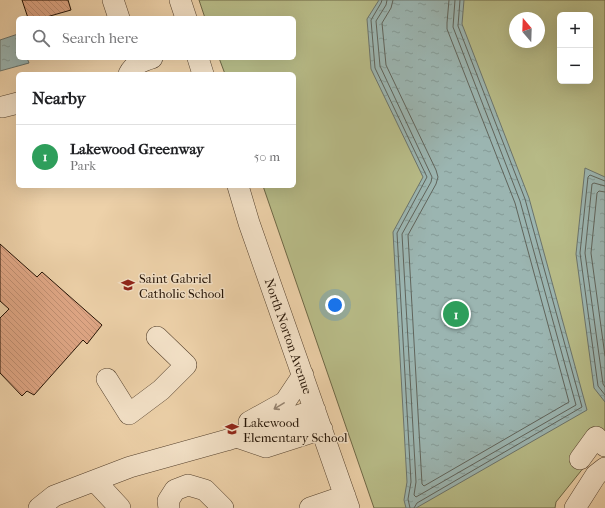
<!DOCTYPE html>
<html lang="en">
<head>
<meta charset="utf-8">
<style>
	body { margin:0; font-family:"IM FELL French Canon",serif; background:#f2f2f2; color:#202124 }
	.controls { position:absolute; right:12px; top:12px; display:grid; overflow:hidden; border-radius:6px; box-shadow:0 4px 16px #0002 }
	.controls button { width:36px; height:36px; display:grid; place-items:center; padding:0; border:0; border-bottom:1px solid #e0e0e0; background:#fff; color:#202124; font:20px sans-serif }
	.compass { position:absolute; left:509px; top:12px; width:36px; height:36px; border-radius:50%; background:#fff; box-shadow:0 4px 16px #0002; rotate:341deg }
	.you { position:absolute; left:335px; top:305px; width:14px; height:14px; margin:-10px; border:3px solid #fff; border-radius:50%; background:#1a73e8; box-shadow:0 0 0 6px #1a73e833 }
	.badge { display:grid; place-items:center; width:26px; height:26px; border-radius:50%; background:#2563eb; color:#fff; font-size:13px; font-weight:700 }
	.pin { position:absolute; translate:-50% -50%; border:2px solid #fff; box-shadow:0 1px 4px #0006 }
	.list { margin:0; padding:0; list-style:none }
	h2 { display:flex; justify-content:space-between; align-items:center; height:52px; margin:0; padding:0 16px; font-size:17px }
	h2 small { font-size:13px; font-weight:400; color:#757577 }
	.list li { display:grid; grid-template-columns:26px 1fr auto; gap:12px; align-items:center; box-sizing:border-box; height:64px; padding:0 16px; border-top:1px solid #e0e0e0 }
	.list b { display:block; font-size:15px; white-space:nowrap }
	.list p { margin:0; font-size:13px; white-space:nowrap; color:#757577 }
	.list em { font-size:13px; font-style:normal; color:#757577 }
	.icon { flex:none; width:22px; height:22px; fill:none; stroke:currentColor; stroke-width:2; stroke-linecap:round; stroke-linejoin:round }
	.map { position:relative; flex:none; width:605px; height:508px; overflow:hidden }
	.search { position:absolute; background:#fff; box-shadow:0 4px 16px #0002; left:16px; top:16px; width:280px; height:44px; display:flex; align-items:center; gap:10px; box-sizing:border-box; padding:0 14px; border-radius:6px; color:#757577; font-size:15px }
	.panel { position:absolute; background:#fff; box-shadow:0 4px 16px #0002; left:16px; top:72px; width:280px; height:116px; border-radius:6px }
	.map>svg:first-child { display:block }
</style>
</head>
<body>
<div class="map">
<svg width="605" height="508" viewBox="0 0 605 508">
	<defs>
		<pattern id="water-ripples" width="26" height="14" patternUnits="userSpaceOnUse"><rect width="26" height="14" fill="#9bb5b1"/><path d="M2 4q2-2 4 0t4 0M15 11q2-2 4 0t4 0" fill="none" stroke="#859b97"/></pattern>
		<pattern id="building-back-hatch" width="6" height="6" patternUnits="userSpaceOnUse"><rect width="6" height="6" fill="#e0a786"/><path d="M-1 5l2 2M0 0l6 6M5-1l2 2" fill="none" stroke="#c08f72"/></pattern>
	</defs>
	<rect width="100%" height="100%" fill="#edd1a9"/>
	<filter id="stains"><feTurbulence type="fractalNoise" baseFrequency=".005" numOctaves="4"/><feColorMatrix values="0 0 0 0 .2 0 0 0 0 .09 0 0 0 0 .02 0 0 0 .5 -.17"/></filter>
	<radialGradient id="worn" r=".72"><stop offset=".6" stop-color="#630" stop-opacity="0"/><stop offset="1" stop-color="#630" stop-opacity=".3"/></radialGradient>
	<path fill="#b8bc88" stroke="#6e6846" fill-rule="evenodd" d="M199,0h406v441l-49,61 -1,6h-181l-111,-322h31v-112h-69l-6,-16h75v-40h-89zM560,15h30v66h-30zM515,18h24v24h-24z"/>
	<path fill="url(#water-ripples)" stroke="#6b746c" d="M379,0h85l-2,24 67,174 58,212 -171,98h-10l-2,-8 3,-18 -14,-250 30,-55 -52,-108 -4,-50z
		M18,34v24h9l2,5 -29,8v-31z
		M585,168l20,9v225l-11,-14 -18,-134z"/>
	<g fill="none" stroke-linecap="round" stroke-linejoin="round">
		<path stroke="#60645b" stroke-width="1" d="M382,0l-1,3 -10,17 4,48 52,109 -30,56 14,249 -3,17 2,9
			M387,0l-1,5 -10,16 4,45 52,111 -1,5 -29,52 14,248 -2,13 2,2 160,-92 -56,-204 -67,-174 2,-27
			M393,0l-2,8 -9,15 4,42 50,105 2,7 -2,7 -28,51 14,249 2,2 145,-84 -54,-199 -68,-174v-6l2,-23
			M605,181l-15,-6 -2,2 -8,76 18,133 7,9
			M605,186l-11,-3 -2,1 -7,69 18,131 2,3
			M605,192l-6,-1 -2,2 -6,60 14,103
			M414,508l3,-5 165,-96 -57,-208 -67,-173 2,-26"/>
	</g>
	<path fill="url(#building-back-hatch)" stroke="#241305" d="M22,0h46l3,10 -28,8h-15z
		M0,244l37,33 5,-5 60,53 -15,19 -4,-4 -49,55 -7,-4 -5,5 -22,-23v-55l9,-9 -9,-8z"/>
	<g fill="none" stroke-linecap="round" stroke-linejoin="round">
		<g stroke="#56422e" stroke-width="22">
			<path id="minor" d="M113,0l6,18
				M180,0l6,18
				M198,58l5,16
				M129,74c5,-10 13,-13 23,-16
				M2,107l16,-4
				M238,186l11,37 100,285
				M107,379l22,35 32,-24 25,-25 -29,-28
				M249,422l36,-20 18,-27
				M237,437l29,10 56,-18
				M580,459l16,-22 9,9
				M95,481l25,27
				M39,508l15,-12 76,-29 97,-27 88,-30
				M169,508l-1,-7 7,-11 13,-5 17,5 18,18
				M310,508l35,-12
				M575,508l21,-33 9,-7"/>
		</g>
		<use href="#minor" stroke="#f3e1c7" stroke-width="21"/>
	</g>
	<defs><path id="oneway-shaft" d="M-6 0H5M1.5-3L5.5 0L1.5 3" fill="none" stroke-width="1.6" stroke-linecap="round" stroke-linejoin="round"/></defs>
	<use stroke="#968470" href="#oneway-shaft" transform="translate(279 406) rotate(149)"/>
	<defs>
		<g id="school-bare" transform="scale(1.08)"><path d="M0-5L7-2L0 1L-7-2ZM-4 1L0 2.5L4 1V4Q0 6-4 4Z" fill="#8f2418" stroke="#f3e1c7" stroke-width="2.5" paint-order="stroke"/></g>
	</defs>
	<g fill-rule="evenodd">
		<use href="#school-bare" x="128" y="285"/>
		<use href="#school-bare" x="232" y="429"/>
	</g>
	<g text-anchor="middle" stroke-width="3" stroke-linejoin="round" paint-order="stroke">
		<g font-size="13" fill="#241305" stroke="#f3e1c7" text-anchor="start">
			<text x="139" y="283">Saint Gabriel<tspan x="139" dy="15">Catholic School</tspan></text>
			<text x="243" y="427">Lakewood<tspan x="243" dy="15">Elementary School</tspan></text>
		</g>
		<g font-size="13" fill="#241305" stroke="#f3e1c7">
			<text transform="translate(289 336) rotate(71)" y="5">North Norton Avenue</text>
		</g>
	</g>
	<rect width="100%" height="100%" filter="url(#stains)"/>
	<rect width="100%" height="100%" fill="url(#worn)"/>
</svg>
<div class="controls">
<button>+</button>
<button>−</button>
</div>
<svg class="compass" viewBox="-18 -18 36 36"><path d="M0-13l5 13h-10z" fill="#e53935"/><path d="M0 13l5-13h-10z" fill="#757577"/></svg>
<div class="you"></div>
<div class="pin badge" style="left:456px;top:314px;background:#2e9e5b">1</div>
<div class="search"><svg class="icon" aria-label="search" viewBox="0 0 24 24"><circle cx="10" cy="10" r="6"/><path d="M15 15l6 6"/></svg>Search here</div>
<section class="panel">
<h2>Nearby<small></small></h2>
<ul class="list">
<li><span class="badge" style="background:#2e9e5b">1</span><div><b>Lakewood Greenway</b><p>Park</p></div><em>50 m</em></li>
</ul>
</section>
</div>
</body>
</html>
